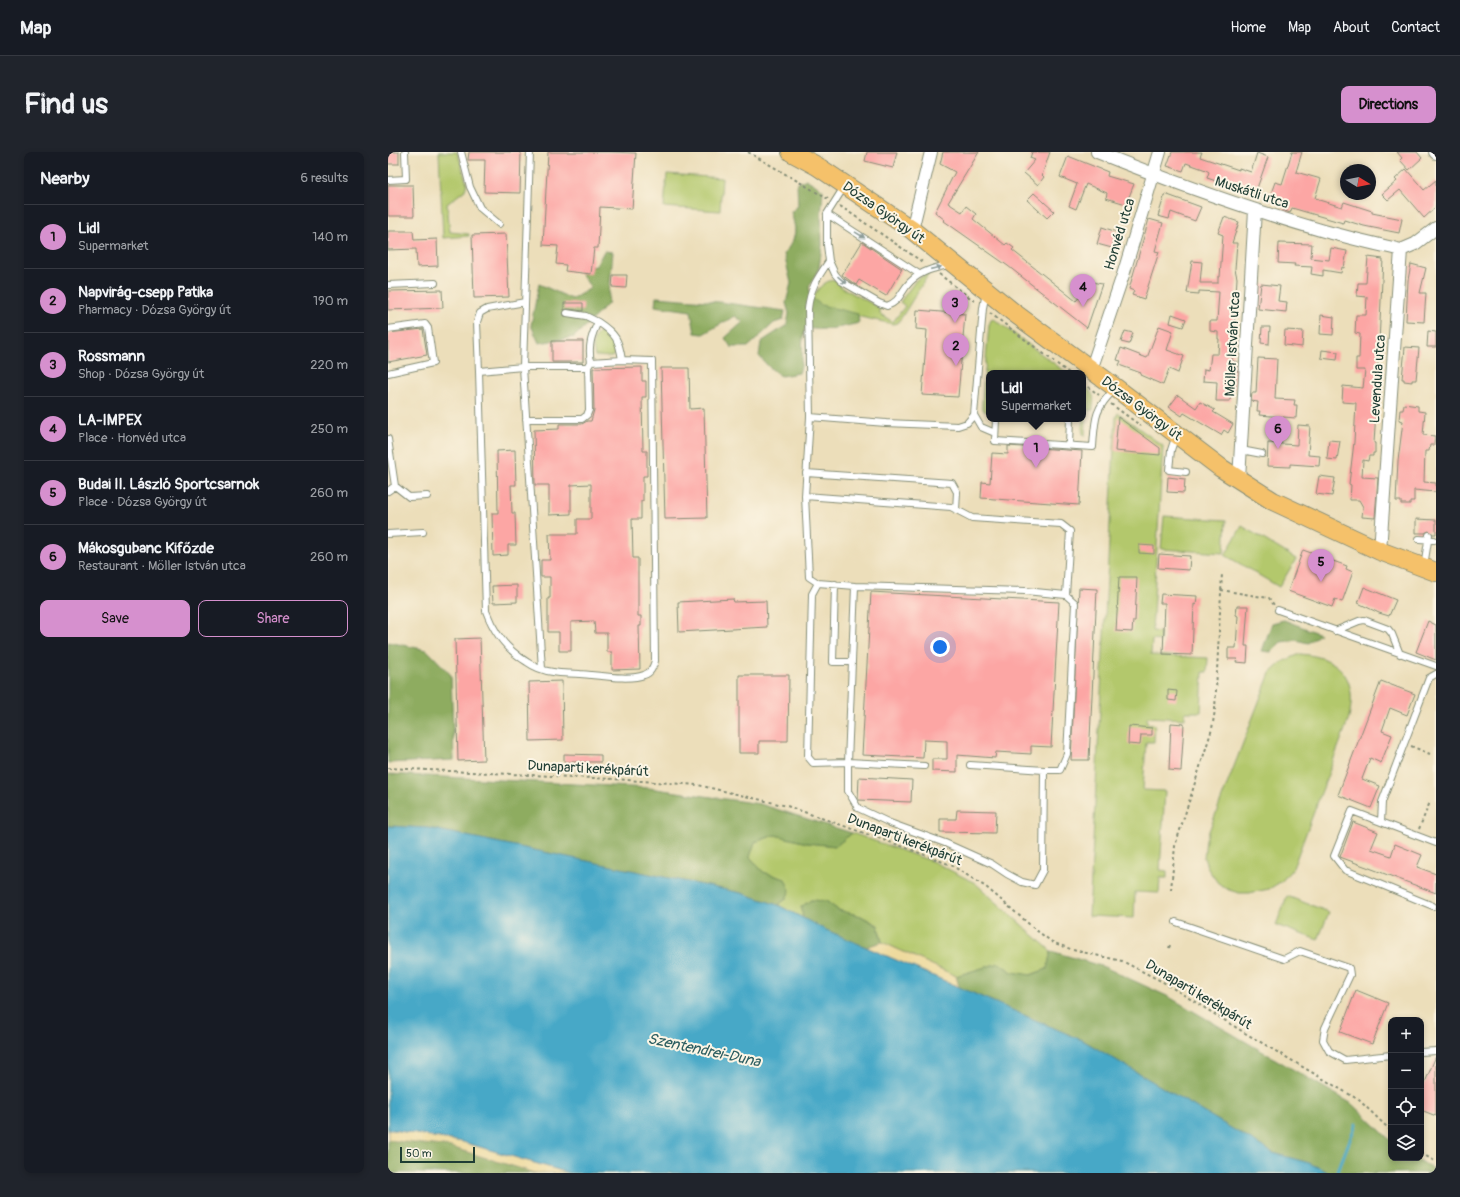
<!DOCTYPE html>
<html lang="en">
<head>
<meta charset="utf-8">
<style>
	body { margin:0; font-family:Pangolin,sans-serif; background:#20242c; color:#f1f3f6 }
	.controls { position:absolute; right:12px; bottom:12px; display:grid; overflow:hidden; border-radius:8px; box-shadow:0 2px 6px #0003 }
	.controls button { width:36px; height:36px; display:grid; place-items:center; padding:0; border:0; border-bottom:1px solid #363941; background:#171b24; color:#f1f3f6; font:20px sans-serif }
	.compass { position:absolute; left:952px; top:12px; width:36px; height:36px; border-radius:50%; background:#171b24; box-shadow:0 2px 6px #0003; rotate:100deg }
	.scale { position:absolute; left:12px; bottom:10px; width:75px; box-sizing:border-box; padding-left:4px; border:2px solid #1f3d34; border-top:0; font-size:11px; line-height:14px; white-space:nowrap; color:#1f3d34; -webkit-text-stroke:3px #fcf5e5; paint-order:stroke }
	.you { position:absolute; left:552px; top:495px; width:14px; height:14px; margin:-10px; border:3px solid #fff; border-radius:50%; background:#1a73e8; box-shadow:0 0 0 6px #1a73e833 }
	.badge { display:grid; place-items:center; width:26px; height:26px; border-radius:50%; background:#d690ce; color:#111; font-size:13px; font-weight:700 }
	.pin { position:absolute; translate:-50% -33px; filter:drop-shadow(0 1px 2px #0008) }
	.pin::after { content:''; position:absolute; top:21px; width:14px; height:12px; background:inherit; clip-path:polygon(0 0,100% 0,50% 100%) }
	.popup { position:absolute; left:598px; top:218px; width:100px; height:52px; box-sizing:border-box; display:grid; place-content:center; border-radius:8px; background:#171b24; filter:drop-shadow(0 1px 3px #0005); font-size:13px; white-space:nowrap; color:#9ea1a6 }
	.popup b { font-size:15px; color:#f1f3f6 }
	.popup::after { content:''; position:absolute; left:50%; top:100%; margin-left:-8px; border:8px solid transparent; border-top-color:#171b24 }
	.list { margin:0; padding:0; list-style:none }
	h2 { display:flex; justify-content:space-between; align-items:center; height:52px; margin:0; padding:0 16px; font-size:17px }
	h2 small { font-size:13px; font-weight:400; color:#9ea1a6 }
	.list li { display:grid; grid-template-columns:26px 1fr auto; gap:12px; align-items:center; box-sizing:border-box; height:64px; padding:0 16px; border-top:1px solid #363941 }
	.list b { display:block; font-size:15px; white-space:nowrap }
	.list p { margin:0; font-size:13px; white-space:nowrap; color:#9ea1a6 }
	.list em { font-size:13px; font-style:normal; color:#9ea1a6 }
	.actions { display:flex; gap:8px; padding:12px 16px }
	.actions a { flex:1; padding:9px 0; border:1px solid #d690ce; border-radius:8px; text-align:center; font-size:14px; color:#d690ce }
	.actions .main { background:#d690ce; color:#111 }
	.icon { flex:none; width:22px; height:22px; fill:none; stroke:currentColor; stroke-width:2; stroke-linecap:round; stroke-linejoin:round }
	.map { position:relative; flex:none; width:1048px; height:1021px; overflow:hidden; border-radius:8px }
	header { display:flex; align-items:center; gap:24px; box-sizing:border-box; height:56px; padding:0 20px; background:#171b24; border-bottom:1px solid #363941 }
	header strong { font-size:19px }
	nav { display:flex; gap:22px; margin-inline-start:auto; font-size:14px }
	.intro { display:flex; align-items:center; justify-content:space-between; box-sizing:border-box; height:96px; padding:0 24px }
	h1 { margin:0; font-size:28px }
	.button { padding:10px 18px; border-radius:8px; background:#d690ce; color:#111; font-size:14px; font-weight:700 }
	main { display:flex; gap:24px; padding:0 24px }
	aside { flex:1; background:#171b24; border-radius:8px; box-shadow:0 2px 6px #0003 }
	.map>svg:first-child { display:block }
</style>
</head>
<body>
<header>
<strong>Map</strong>
<nav><a>Home</a><a>Map</a><a>About</a><a>Contact</a></nav>
</header>
<div class="intro"><h1>Find us</h1><a class="button">Directions</a></div>
<main>
<aside>
<h2>Nearby<small>6 results</small></h2>
<ul class="list">
<li><span class="badge">1</span><div><b>Lidl</b><p>Supermarket</p></div><em>140 m</em></li>
<li><span class="badge">2</span><div><b>Napvirág-csepp Patika</b><p>Pharmacy · Dózsa György út</p></div><em>190 m</em></li>
<li><span class="badge">3</span><div><b>Rossmann</b><p>Shop · Dózsa György út</p></div><em>220 m</em></li>
<li><span class="badge">4</span><div><b>LA-IMPEX</b><p>Place · Honvéd utca</p></div><em>250 m</em></li>
<li><span class="badge">5</span><div><b>Budai II. László Sportcsarnok</b><p>Place · Dózsa György út</p></div><em>260 m</em></li>
<li><span class="badge">6</span><div><b>Mákosgubanc Kifőzde</b><p>Restaurant · Möller István utca</p></div><em>260 m</em></li>
</ul>
<div class="actions"><a class="main">Save</a><a>Share</a></div>
</aside>
<div class="map">
<svg width="1048" height="1021" viewBox="0 0 1048 1021">
	<rect width="100%" height="100%" fill="#fcf5e5"/>
	<filter id="ink" filterUnits="userSpaceOnUse"><feTurbulence type="fractalNoise" baseFrequency=".025" numOctaves="2"/><feDisplacementMap in="SourceGraphic" scale="8" xChannelSelector="R" yChannelSelector="G"/><feConvolveMatrix kernelMatrix="1 2 1 2 8 2 1 2 1" color-interpolation-filters="sRGB"/></filter>
	<filter id="wash" filterUnits="userSpaceOnUse"><feTurbulence type="fractalNoise" baseFrequency=".012" numOctaves="4" result="noise"/><feDisplacementMap in="SourceGraphic" scale="16" xChannelSelector="R" yChannelSelector="G"/><feGaussianBlur stdDeviation="0.9" result="paint"/><feColorMatrix in="noise" values="0 0 0 0 0 0 0 0 0 0 0 0 0 0 0 0 0 1.4 0 .05"/><feComposite in="paint" operator="in"/></filter>
	<g filter="url(#wash)">
		<rect width="100%" height="100%" fill="#ecdeba"/>
		<path fill="#b3c86c" stroke="#698250" d="M51,0h18l1,2 9,30 -2,6 -18,14 3,28 19,2v2l-26,2z
			M279,22l55,4 -2,33 -56,-4z
			M542,120l-32,51 -5,1 -83,-18c2,-4 3,-8 5,-12 4,-8 20,-22 26,-7l39,21v6l13,8 12,-16 -5,-4 16,-22z
			M606,167l73,54h-78v38l-3,1 -4,-3v-5l7,-79 2,-5z
			M217,179c10,5 14,17 7,26l-17,-1c-3,-10 -3,-24 10,-25z
			M695,233c12,9 11,11 10,25h-6l-2,26 -2,-2 -1,-6 3,-41h-2z
			M730,261l45,33 -11,185 8,1v9l-8,-1 -1,15 57,3 -1,14h-4l-2,40h-16v7l-38,-2v7l8,1 -1,17h-8l-3,48 22,1 -5,79 7,1v7h-7l-1,15 -24,-1 -1,26 -45,-2 25,-468 2,-31z
			M776,364l62,4 -2,33 -63,-4z
			M854,374l54,33 -17,28 -54,-32z
			M912,502c42,3 59,26 48,67l-55,147 -11,13 -13,8 -20,4h-10l-10,-3 -11,-7 -10,-14 -4,-11 2,-19 64,-166 12,-11z
			M464,681l82,29 41,21 76,68 -4,18 -17,6 -18,-3 -13,-9 -43,13 -74,-34 -4,-17 -17,-9 -23,-6 -12,-9 -15,-1 -10,7 2,11 -25,-13 8,-6 -1,-20 -22,-7 -13,-15 5,-15 20,-7 32,8 29,3z
			M899,744l42,16 -11,28 -42,-15z"/>
		<path fill="#8eac60" stroke="#56744a" d="M418,27l17,11 -2,27 1,28 -3,23 -10,19 2,10 10,8 37,9 1,9c-20,5 -34,8 -54,5 -5,15 0,30 -6,45l-18,3 -12,-9 -10,-11 2,-14 26,-17 2,-12 -3,-10 5,-20 -7,-29c13,-18 13,-21 7,-42l7,-6 -1,-22z
			M216,99l9,1 -5,52 -34,33 -35,6 -8,-18 8,-41 33,15 19,-11 -13,-19 18,-3z
			M268,145l63,5 66,9 -2,9 -9,3 -26,24h-17l-6,-9 18,-16 -8,-6 -32,18 -8,-1 -4,-22 -36,-5z
			M896,468l36,14 -12,9 -12,-3 -15,2 -10,10 -9,-1 10,-28z
			M0,490l39,8 24,25 3,85 -66,3z
			M0,622l261,14 111,16 92,29 -16,13 -29,-3 -32,-8 -20,7 -5,15 13,15 22,7 5,11 -4,9 -8,6 -37,-12 -313,-65 -40,-2z
			M423,748l15,1 12,9 23,6 17,10 4,16 -16,5 -42,-18 -21,-11 -2,-11z
			M663,799l53,16 65,30 185,108 37,36v17h25l20,13v2h-106l-21,-10 -36,-10 -189,-112 -125,-54 -3,-11 43,-13 13,9 19,3 16,-6z
			M0,988l63,7 84,26h-147z"/>
		<path fill="#eeda9e" stroke="#868c69" d="M494,790l74,34 3,11 -93,-40z
			M0,977l75,13 106,31h-34l-84,-26 -63,-7z"/>
		<path fill="#47a8c7" stroke="#33727e" d="M0,674l40,2 313,65 37,12 46,24 260,112 189,112 36,10 21,10h-761l-106,-31 -75,-13z"/>
		<g fill="none" stroke-linecap="round" stroke-linejoin="round">
			<path stroke="#47a8c7" stroke-width="3" d="M949,1021l19,-49"/>
		</g>
		<g id="blocks">
			<path fill="#fca6a4" d="M0,0h11v12h-11z
				M81,0h52l-1,41 -36,-1 1,-32h-17z
				M160,0h61l27,1 -4,56 -32,-2 -2,41h-4l-3,26 -26,-3 1,-6 -10,-1 2,-18 -15,-1z
				M479,0h30l-4,16 -28,-7z
				M555,0h36l-31,51 14,9 4,-6 10,8 -3,5 32,26 2,-2 7,5 -2,2 64,51 16,-19 10,2 -15,44 -79,-62 -64,-45 1,-1 -10,-8 20,-40 -15,-8z
				M644,0h18l-8,23 2,2 -6,8 -14,-12 11,-13 -5,-2z
				M784,0h30l-2,5 39,13v-2l12,4 6,-19 11,4 -13,37 -48,-16 2,-6 -3,-2 -20,-7 -3,8 -16,-5z
				M904,0h10l-6,20 25,7 -6,19 4,1v1l23,7 2,-5 28,9v2l30,6 -3,14 -35,-7 -20,-6 -1,3 -51,-15 -2,5 -7,-3 2,-5 -16,-6 6,-17 7,2z
				M1009,0h20l5,6 -13,12 -9,-10 2,-2z
				M680,4l40,16 -1,4 27,8 -5,13h-1l-2,7 -20,-6 1,-5 -21,-9 -10,25 -7,-3 8,-22 -17,-7z
				M1018,17l18,21 12,-10v27l-12,11 -24,-28 -12,10 -6,-6 15,-13 -2,-2z
				M0,33h25l1,31h-26z
				M646,41l20,18 -7,7 -20,-18z
				M777,42l36,13 -6,14 -24,-9 -2,7 -11,-3z
				M836,65l15,5 -7,21h5l-2,26 2,9 -5,83 6,1v9h-2l-1,18h-4l-1,12h-14l1,-19 -14,-1 1,-12 5,1 2,-16h7l1,-15h-1v-7l-8,-1v-10h7l2,-29 -20,-1v3l-12,-1 5,-32 10,1 -2,21h18v-6h2l3,-42 -5,-2z
				M761,67l14,4 -8,28 4,1 -15,47 -12,-4 2,-4 -5,-2z
				M714,75l15,5 -5,16 -15,-4z
				M0,79h25l1,9 23,-1 1,27 -21,1 -1,-18 -28,1z
				M118,82l3,63 -35,1 -2,-63z
				M474,90l40,27 -16,27 -27,-16 -3,5 -14,-10z
				M891,91l33,1 -1,14 18,2 2,-12 16,3 -3,17 -2,-1 -1,6 -18,-3v6l-12,-2 1,-7 -18,-1 1,-2 -17,-1z
				M980,105l15,2 -6,126 4,1 -1,9h-3l-3,48h1v10h-2v3h-4l-1,5 -5,-1 -1,17 16,1 -3,40 -13,-1 1,-10 -4,-7h-9l1,-15 -2,-1 5,-42 2,-39 -14,-1 1,-16 20,2 2,-18h-9v-12h3l1,-24 -5,-1 1,-18h10l1,-18 -10,-1 1,-13h8z
				M1023,112l15,4 -6,25h6l-2,29 -18,-1 2,-41z
				M225,123h14l-1,13 -14,-1z
				M873,132l19,2 -2,15 9,1 -1,10 -28,-3z
				M54,138l1,18 -55,2v-19z
				M176,151h19v8l-15,-2 -4,1z
				M529,158l48,4 -7,83 -36,-2 5,-65 -11,-1z
				M784,162l14,5 -3,8 -13,-4z
				M933,163l13,2 -1,18 -13,-1z
				M771,174l14,5 -6,19 17,6 -6,17 -9,-4 -6,16 -23,-10 1,-2 -22,-8 2,-4 -4,-1 4,-12 26,10z
				M874,175h8l-1,17 -8,-1z
				M35,177l4,26 -39,7v-29z
				M897,178l18,1 -1,16 -18,-2z
				M737,179l8,2 -4,11 -8,-2z
				M1040,179l8,1v15h-9z
				M164,189h31v21h-31z
				M1017,195l14,1 -3,32h-4v2l-8,-1v-2h-2z
				M934,198l16,2 -1,8 -16,-2z
				M870,206l19,1 -2,40 20,1 -1,5h3l-1,13 -37,-3 1,-4h-3l1,-9 -7,-1 1,-8h4z
				M254,215v14h4v16h-4l1,54h4v25h-4v25h-2v18h-9l1,39h5v58h3v10h-2l1,43 -28,1v-18h-5v-19h-12l-1,-12 -23,1v29h-12v-19h-11v-34h2v-21h-9v-17h9l-1,-26h28v-15h14v-35l-20,1v29l-22,1v-30h-14l-1,-55 25,-1v-5h23l5,-3h4l3,-11 -1,-42z
				M273,216h28l1,41 14,-1 3,110 -42,1z
				M790,243l18,13 4,-6 15,8 -2,2 20,12 -5,9 -4,-3 -3,5 -37,-22 -2,3 -13,-9z
				M1016,252l14,2v5l7,1 -2,23 12,1 -1,9h-4l-1,6h-4l-1,31 12,1v9l-22,-2v11h-4v3h-9v-3h-5l2,-40 5,-40 -4,-1 1,-10h3z
				M730,265l42,31v7l-45,-4z
				M910,273l12,1 -2,29 12,1 -1,10 -29,-2v3l-23,-1 1,-23 29,2z
				M941,288l11,1 -3,19 -10,-1z
				M620,294l74,5 -3,54 -98,-7 1,-16 8,1 2,-30 16,1z
				M127,298l1,35h-5l1,28h3l1,32h-8v10l-15,1 -1,-43h6l-1,-62z
				M931,324l16,2 -3,18 -16,-2z
				M780,325l17,2 -1,14 -17,-1z
				M1028,367l20,1v14h-3l-4,-3 -4,2h-9z
				M751,393l15,1v8l-15,-1z
				M915,398l44,16 -1,3 7,3 -11,30 -7,-3 -3,8 -44,-16z
				M771,402l31,2 -1,14 -31,-2z
				M731,425h18l-2,44h-2l-1,11 -16,-1z
				M129,433v17l-24,1 -1,-17z
				M976,435l32,13 -7,16 -10,-3 -21,-10z
				M691,436l18,1 -8,171h-18z
				M483,440l188,10 -8,145 -20,-1v8l-35,-2 -1,6 -38,-3v17l-25,-1v-12h15v-18l-23,-1 -1,18 -61,-3z
				M773,442l36,2 -1,9 -2,-1 -2,51 -29,-1 2,-51h-5z
				M345,447l1,3 32,-1 1,26 -88,5 -1,-30z
				M849,454h11l-3,40h3l-1,17 -11,-1 1,-3h-9v-11h8l2,-32 -2,-1z
				M1040,469l8,4v35l-20,-8z
				M92,486l4,122 -26,1 -3,-122z
				M351,523h50l-1,66h-29v12h-20z
				M174,529l1,59 -33,1 -1,-59z
				M993,529l34,13 -8,21 -17,-7 -8,23 10,4 -11,28 -11,-5 -8,21 18,7 -9,22 -33,-13z
				M780,538l9,1 -1,10 -8,-1z
				M783,571l13,1 -3,47 -12,-1z
				M741,574l23,2v7h-11l-1,10 -12,-1z
				M176,602l37,1v7h-37z
				M471,625l53,3 -1,22 -53,-2z
				M569,658l39,1 -1,22 -55,-1v-13h16z
				M965,670l25,10 -7,17 20,7 4,-12 27,11 -5,12 19,7v19l-96,-36z
				M968,838l32,13 -16,41 -32,-12z
				M1048,904v60l-15,-6v-18z"/>
		</g>
	</g>
	<g filter="url(#ink)">
		<use href="#blocks" fill-opacity="0" stroke="#868e77" stroke-width="1"/>
		<g fill="none" stroke-linecap="round" stroke-linejoin="round">
			<g stroke="#868e77" stroke-width="8">
				<path id="service" d="M73,0l9,35 10,21 19,16
					M142,0l-7,215 19,302
					M0,28l18,-1 -1,-27
					M456,35l-17,27v31l2,16 6,13 6,7 38,22 8,3c14,-5 13,-14 23,-24 11,-11 24,-14 39,-17
					M439,62l92,60
					M0,133l47,-2
					M598,140l-3,16 -9,107 7,12 14,6
					M179,161l19,3 12,6
					M0,177l37,-5 3,4 5,35 -45,10
					M234,208l30,1 3,300c-2,6 -4,12 -11,14 -15,6 -46,0 -64,-1 -9,-1 -18,0 -27,-2 -8,-1 -19,-5 -26,-10 -20,-12 -33,-29 -41,-51l-7,-240 44,-4h65l3,-5z
					M203,210c-3,-15 0,-26 7,-40 18,12 21,18 24,38
					M91,219l-2,-49 3,-9 7,-4 38,-7
					M422,265l-2,-108c2,-21 10,-32 21,-48
					M138,267h56l5,-4 2,-5 -1,-43
					M608,267l-1,22 98,6c2,-28 1,-38 22,-58
					M788,283l-5,15 -2,20 17,2
					M0,287l7,47 -7,5
					M681,293l1,-26
					M853,298l21,4
					M418,321l146,10 5,9 -1,18
					M7,334l14,11 18,-1
					M417,344l146,11 21,11 89,6 9,7 -4,64
					M0,382l35,-2
					M1031,387l15,1
					M1036,414l5,-31
					M430,431l-6,11 -4,163 5,6 35,-1v29l10,17 32,15 55,20 47,21 15,10 15,8 13,3 8,-15 1,-100
					M447,432l-2,78h19
					M467,434l-7,176 76,4
					M890,458l158,56
					M947,479l24,-10 5,-1 24,9 4,5 8,20
					M1048,522l-7,4 -47,124 -1,20 55,21
					M582,613l74,5h16l7,-16 8,-151 -9,-8 -41,-4 -170,-5 -37,-3 -9,-6 -4,-81 5,-79 76,6 72,3 9,-3 7,-8
					M993,670l-29,-11 -18,45 11,14 88,36
					M788,770l108,37 16,-8 49,17 1,7 -25,53 -2,12 6,11 16,9 46,-5
					M1033,900l15,-1"/>
			</g>
			<g stroke="#868e77" stroke-width="14">
				<path id="minor" d="M709,0c75,30 150,57 227,79 26,7 52,13 77,19
					M1047,0l1,1
					M524,78l19,-78
					M703,218l33,-98 36,-120
					M851,327l16,-269
					M992,399l21,-301 14,-6 21,-16"/>
			</g>
			<g stroke="#868e77" stroke-width="20">
				<path id="primary" d="M403,0l26,14 95,64 101,82 103,76 105,80 52,33 107,50 56,21"/>
			</g>
			<path stroke="#868e77" stroke-width="2" stroke-dasharray="3 3" stroke-linecap="butt" d="M360,0l80,47
				M452,54l84,57
				M551,122l38,29
				M602,161l79,60
				M695,231l16,12
				M723,252l30,22
				M833,438l48,8 5,7
				M1023,594l19,8
				M0,616l225,11 85,6 89,21 114,40 50,19 35,22 50,43 16,12 21,8 49,11 41,21 82,51 114,67 32,31
				M1031,677l11,-27
				M783,738l4,-44 37,-117 3,-19 7,-137
				M781,796l2,-5
				M1033,1001l15,9"/>
			<use href="#service" stroke="#fff" stroke-width="6"/>
			<use href="#minor" stroke="#fff" stroke-width="12"/>
			<use href="#primary" stroke="#f5c16b" stroke-width="18"/>
		</g>
		<defs><path id="oneway-solid" d="M-6-.8H1V-3.2L6.5 0L1 3.2V.8H-6Z"/></defs>
		<g fill="#8f9e9a">
			<use href="#oneway-solid" transform="translate(472 83) rotate(32)"/>
			<use href="#oneway-solid" transform="translate(548 116) rotate(-13)"/>
			<use href="#oneway-solid" transform="translate(454 128) rotate(41)"/>
		</g>
	</g>
	<g text-anchor="middle" stroke-width="4" stroke-linejoin="round" paint-order="stroke">
		<g font-size="14" fill="#1f3d34" stroke="#fcf5e5">
			<text transform="translate(864 40) rotate(18)" y="5">Muskátli utca</text>
			<text transform="translate(496 60) rotate(35)" y="5">Dózsa György út</text>
			<text transform="translate(731 82) rotate(-73)" y="5">Honvéd utca</text>
			<text transform="translate(844 192) rotate(-87)" y="5">Möller István utca</text>
			<text transform="translate(989 227) rotate(-86)" y="5">Levendula utca</text>
			<text transform="translate(754 256) rotate(37)" y="5">Dózsa György út</text>
			<text transform="translate(200 616) rotate(3)" y="5">Dunaparti kerékpárút</text>
			<text transform="translate(517 687) rotate(21)" y="5">Dunaparti kerékpárút</text>
			<text transform="translate(811 842) rotate(31)" y="5">Dunaparti kerékpárút</text>
		</g>
		<g font-size="15" font-style="italic" fill="#2b5d60" stroke="#fcf5e5">
			<text transform="translate(316 898) rotate(12)" y="5">Szentendrei-Duna</text>
		</g>
	</g>
</svg>
<div class="controls">
<button>+</button>
<button>−</button>
<button><svg class="icon" aria-label="locate" viewBox="0 0 24 24"><circle cx="12" cy="12" r="6"/><path d="M12 2v4M12 18v4M2 12h4M18 12h4"/></svg></button>
<button><svg class="icon" aria-label="layers" viewBox="0 0 24 24"><path d="M12 4l9 5-9 5-9-5zM3 14l9 5 9-5"/></svg></button>
</div>
<svg class="compass" viewBox="-18 -18 36 36"><path d="M0-13l5 13h-10z" fill="#e53935"/><path d="M0 13l5-13h-10z" fill="#9ea1a6"/></svg>
<div class="scale">50 m</div>
<div class="you"></div>
<div class="pin badge" style="left:648px;top:316px">1</div>
<div class="popup"><b>Lidl</b>Supermarket</div>
<div class="pin badge" style="left:568px;top:214px">2</div>
<div class="pin badge" style="left:567px;top:171px">3</div>
<div class="pin badge" style="left:695px;top:155px">4</div>
<div class="pin badge" style="left:933px;top:430px">5</div>
<div class="pin badge" style="left:890px;top:297px">6</div>
</div>
</main>
</body>
</html>
